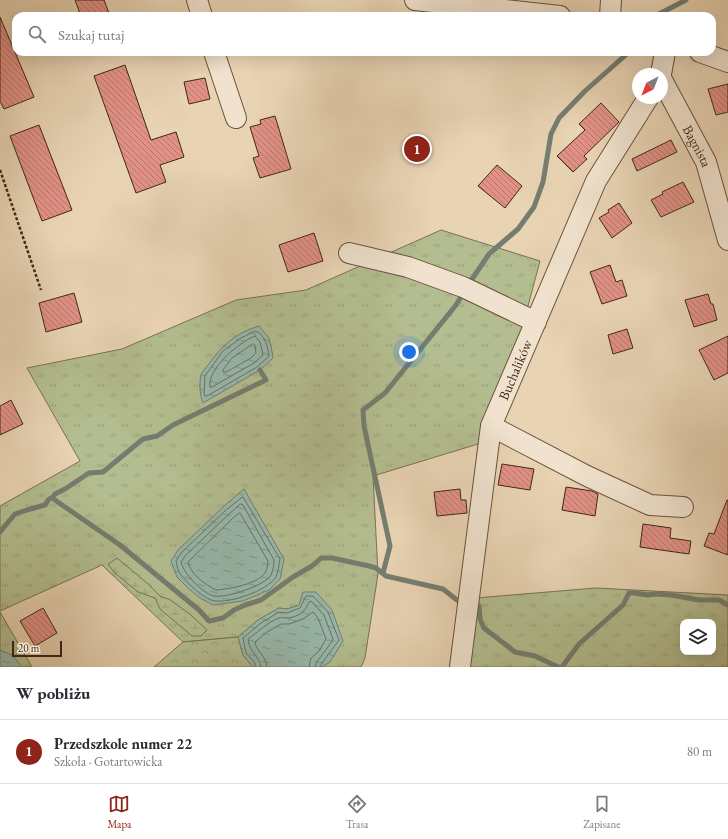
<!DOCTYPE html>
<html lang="pl">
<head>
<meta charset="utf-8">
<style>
	body { margin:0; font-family:"EB Garamond",serif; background:#f7f7f7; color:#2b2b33 }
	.controls { position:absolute; right:12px; bottom:12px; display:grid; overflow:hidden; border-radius:8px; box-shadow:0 4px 16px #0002 }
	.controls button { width:36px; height:36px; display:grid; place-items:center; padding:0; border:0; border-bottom:1px solid #e1e1e2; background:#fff; color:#2b2b33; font:20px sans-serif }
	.compass { position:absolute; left:632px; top:68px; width:36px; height:36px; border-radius:50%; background:#fff; box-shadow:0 4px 16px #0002; rotate:222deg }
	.scale { position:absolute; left:12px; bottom:10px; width:50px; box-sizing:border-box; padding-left:4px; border:2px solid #402715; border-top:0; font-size:11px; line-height:14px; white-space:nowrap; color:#402715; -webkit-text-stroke:3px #f0e2ce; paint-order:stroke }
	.you { position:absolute; left:409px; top:352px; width:14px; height:14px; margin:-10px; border:3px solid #fff; border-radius:50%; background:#1a73e8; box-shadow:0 0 0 6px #1a73e833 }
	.badge { display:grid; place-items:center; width:26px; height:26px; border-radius:50%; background:#8f2418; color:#fff; font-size:13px; font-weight:700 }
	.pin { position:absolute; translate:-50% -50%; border:2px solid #fff; box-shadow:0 1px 4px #0006 }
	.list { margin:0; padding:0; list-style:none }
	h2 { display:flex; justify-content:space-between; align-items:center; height:52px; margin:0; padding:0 16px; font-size:17px }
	h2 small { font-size:13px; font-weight:400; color:#7c7c81 }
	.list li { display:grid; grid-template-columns:26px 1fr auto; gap:12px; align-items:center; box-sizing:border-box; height:64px; padding:0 16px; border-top:1px solid #e1e1e2 }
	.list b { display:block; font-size:15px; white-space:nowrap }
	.list p { margin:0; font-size:13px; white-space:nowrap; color:#7c7c81 }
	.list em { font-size:13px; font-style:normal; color:#7c7c81 }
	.icon { flex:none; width:22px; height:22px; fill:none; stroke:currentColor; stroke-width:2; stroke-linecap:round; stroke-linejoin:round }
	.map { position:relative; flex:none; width:728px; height:667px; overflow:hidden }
	.search { position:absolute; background:#fff; box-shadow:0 4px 16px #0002; left:12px; right:12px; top:12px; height:44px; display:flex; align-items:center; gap:10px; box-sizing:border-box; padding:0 14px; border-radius:12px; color:#7c7c81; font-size:15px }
	.sheet { height:116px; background:#fff }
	nav { display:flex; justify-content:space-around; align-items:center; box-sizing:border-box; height:56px; border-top:1px solid #e1e1e2; background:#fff; font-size:11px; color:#7c7c81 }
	nav a { display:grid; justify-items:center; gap:2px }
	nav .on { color:#8f2418 }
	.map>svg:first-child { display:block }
</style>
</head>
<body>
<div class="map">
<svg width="728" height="667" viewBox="0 0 728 667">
	<defs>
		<pattern id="grass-tufts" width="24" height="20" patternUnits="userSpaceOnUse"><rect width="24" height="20" fill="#b3bd8f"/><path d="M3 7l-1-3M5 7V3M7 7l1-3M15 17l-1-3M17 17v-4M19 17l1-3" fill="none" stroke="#9ba27a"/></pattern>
		<pattern id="forest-crowns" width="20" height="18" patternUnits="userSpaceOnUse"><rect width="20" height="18" fill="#b3bd8f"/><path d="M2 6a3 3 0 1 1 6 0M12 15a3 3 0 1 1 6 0" fill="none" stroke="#9ba27a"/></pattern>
		<pattern id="wetland-marsh" width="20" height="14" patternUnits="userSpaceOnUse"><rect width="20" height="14" fill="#b3bd8f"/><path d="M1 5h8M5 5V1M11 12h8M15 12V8" fill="none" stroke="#9ba27a"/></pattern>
		<pattern id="water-ripples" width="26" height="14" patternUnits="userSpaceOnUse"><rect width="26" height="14" fill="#97b8ac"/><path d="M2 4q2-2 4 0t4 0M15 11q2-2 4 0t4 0" fill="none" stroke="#7d968b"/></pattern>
		<pattern id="building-back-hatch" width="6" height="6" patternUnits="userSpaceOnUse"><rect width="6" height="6" fill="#e19186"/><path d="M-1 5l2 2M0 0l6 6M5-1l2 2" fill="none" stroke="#b8766c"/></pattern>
	</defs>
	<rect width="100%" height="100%" fill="#e8d3b3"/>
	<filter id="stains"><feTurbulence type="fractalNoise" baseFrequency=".005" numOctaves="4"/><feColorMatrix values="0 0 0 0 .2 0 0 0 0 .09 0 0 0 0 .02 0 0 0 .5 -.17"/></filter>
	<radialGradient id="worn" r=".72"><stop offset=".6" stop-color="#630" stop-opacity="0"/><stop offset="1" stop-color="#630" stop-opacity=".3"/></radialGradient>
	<path fill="url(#grass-tufts)" stroke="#7a7252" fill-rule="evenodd" d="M441,230l99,31 -20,75 -42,108 -105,32 5,98 -13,84 -4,9h-39l8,-5 -31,-57 -12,4 -8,-1 -21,12 -20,17 -55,5 -81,-77 -102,46v-105l80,-45 -53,-93 95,-19 114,-49 70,-10z
		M596,588l132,7v72h-260l7,-69zM683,622h30v30h-30z
		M0,612l32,55h-32z"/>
	<path fill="url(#forest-crowns)" stroke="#7a7252" d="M238,637l5,18 10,12h-99l29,-25z"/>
	<path fill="url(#wetland-marsh)" stroke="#7a7252" d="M117,558l30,25 14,14 8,2 22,16 16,15 -6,6h-9l-32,-27 -5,-11 -17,-6 -23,-19 -7,-9z"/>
	<path fill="url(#water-ripples)" stroke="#747e70" d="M259,326l10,12 4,18v2l-13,12 -57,33c-3,-8 -4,-18 -2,-28 1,-3 5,-7 7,-10 14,-19 27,-32 51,-39z
		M244,489l40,70 -4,20 -11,11 -26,11 -30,4 -13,-7 -11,-9 -12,-12 -6,-16 7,-11 45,-43z
		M303,592h13l16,18 11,31 -13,21 -8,5h-69l-10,-12 -5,-18 20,-17 21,-12 8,1 12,-4z
		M0,650l12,5 10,12h-22z"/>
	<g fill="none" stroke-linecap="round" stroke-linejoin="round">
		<path stroke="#6c7060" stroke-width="1" d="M256,331c9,4 12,16 13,25l-12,11 -50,29h-2l-1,-2 1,-18 18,-25 18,-13z
			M255,336l5,6 3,13 -9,8 -42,24h-2c-3,-18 29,-45 45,-51z
			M253,344l2,1 1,8 -5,5 -25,14h-3v-2l8,-11z
			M243,497l37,62c-1,5 -2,14 -4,18 -9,14 -46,26 -61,24 -10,-1 -28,-18 -34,-26 -3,-3 -4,-9 -5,-14l5,-8 45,-43z
			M241,504l2,1 31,55c0,5 -1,11 -3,15 -7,11 -44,23 -57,21 -12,-3 -30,-22 -33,-34l4,-6 44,-42z
			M240,513l28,48c0,3 -1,7 -2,10 -6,13 -37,18 -50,19 -11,-6 -25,-15 -28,-28l45,-44z
			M255,667v-4l-9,-10 -3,-15 18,-15 18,-11 8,1 13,-5 6,-12h7l15,16 11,28c-4,6 -18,23 -19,27
			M261,667c-1,-11 -12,-15 -13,-28 10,-7 20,-17 31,-21 3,-1 6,0 9,0 12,-2 17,-6 21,-16l2,-1 13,14 9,24c-4,9 -17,21 -18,28
			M267,667c-1,-11 -11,-16 -12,-25l12,-10 14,-8h8l14,-5 10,-7 5,6 8,21 -7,12 -8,7 -2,9"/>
		<path stroke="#747e70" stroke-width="5" d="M655,16l31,-16
			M468,285l21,-31 29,-25 16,-22 9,-25 8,-48 8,-16 26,-27 44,-39
			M52,498l68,47 79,65 10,11 14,-3 11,-8 11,-5 16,-5 32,-23 19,-11 9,-8h11l37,8 7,2 10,8 57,13 19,15
			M0,532l15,-18 12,-4 18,-5 4,-6 3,-1 3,-4 10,-5 24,-16 14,-1 40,-33 14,-3 16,-11 93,-45 -6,-10
			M383,573l7,-27 -26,-120 -1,-16 22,-17 71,-88 8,-13
			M479,606l1,13 4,9 31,24 20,4 23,11
			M562,667l17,-23 44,-39 6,-12h6l13,2 5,-1 18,1 28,5h20l9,5"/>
	</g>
	<path fill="url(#building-back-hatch)" stroke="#402715" d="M75,0h29l6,16h-29z
		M0,17l34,80 -30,12 -4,-8z
		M125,65l26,75 25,-8 8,25 -24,8 6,17 -30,11 -42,-117z
		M205,78l5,21 -21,5 -5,-22z
		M728,84v28l-12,3 -8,-26z
		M601,103l18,19 -35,34 3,3 -14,13 -16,-16 28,-26 -6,-6z
		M275,116l16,53 -31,9 -7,-20 6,-2 -9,-29 11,-3 -1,-4z
		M39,125l33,85 -30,11 -32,-85z
		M671,140l6,12 -40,19 -5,-12z
		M497,165l25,21 -17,22 -27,-22z
		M683,182l11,20 -33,15 -10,-17 12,-6 -1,-2z
		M619,203l13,20 -20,15 -13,-20 10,-6 -1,-2z
		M314,233l9,28 -35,11 -9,-27z
		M610,265l6,17 6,-2 5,16 -25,8 -12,-32z
		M74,293l8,29 -36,10 -7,-29z
		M708,294l3,10h2l4,16 -23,7 -9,-27z
		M627,329l6,19 -20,6 -5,-19z
		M728,336v37l-14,7 -15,-30z
		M11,400l12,24 -23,11v-29z
		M502,464l32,5 -4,21 -32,-5z
		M566,487l26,4 6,3 -3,22 -33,-6z
		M460,489l1,11h5l1,13 -30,3 -3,-24z
		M727,500h1v55l-24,-9 5,-13 5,1z
		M643,524l28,4 -1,10 21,3 -2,13 -49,-7z
		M43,608l14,25 -22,13 -15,-25z"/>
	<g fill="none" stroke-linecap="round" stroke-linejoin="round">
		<g stroke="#6a523c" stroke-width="22">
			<g id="minor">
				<path d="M197,0l5,16"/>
				<path d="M415,0l145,16"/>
				<path d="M610,16l1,-16"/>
				<path d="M214,52l22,66"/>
				<path d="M700,52l28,10"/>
				<path d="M661,74l4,-22"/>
				<path id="s1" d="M662,80l44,82 22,78"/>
				<path d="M349,253l59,14 55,20 73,35"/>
				<path d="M491,426l96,50 63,29 33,2"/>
				<path id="s2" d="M460,667l31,-241 105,-245 52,-83"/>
			</g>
		</g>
		<path stroke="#402715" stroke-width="2.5" stroke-dasharray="3 2" stroke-linecap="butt" d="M0,170l41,120"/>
		<use href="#minor" stroke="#f0e2ce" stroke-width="20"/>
	</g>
	<g text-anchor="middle" stroke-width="3" stroke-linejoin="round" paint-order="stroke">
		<g font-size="14" fill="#402715" stroke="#f0e2ce">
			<text dy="5" stroke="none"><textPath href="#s1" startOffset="75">Bagnista</textPath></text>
			<text dy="5" stroke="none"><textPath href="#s2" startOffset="304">Buchalików</textPath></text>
		</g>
	</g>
	<rect width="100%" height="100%" filter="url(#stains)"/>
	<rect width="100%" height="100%" fill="url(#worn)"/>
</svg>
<div class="controls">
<button><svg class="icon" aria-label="layers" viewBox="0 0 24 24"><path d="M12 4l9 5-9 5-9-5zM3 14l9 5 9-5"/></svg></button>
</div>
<svg class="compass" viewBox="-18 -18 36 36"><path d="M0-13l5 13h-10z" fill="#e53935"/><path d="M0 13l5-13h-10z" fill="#7c7c81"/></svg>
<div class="scale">20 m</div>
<div class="you"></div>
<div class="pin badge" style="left:417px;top:149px">1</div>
<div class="search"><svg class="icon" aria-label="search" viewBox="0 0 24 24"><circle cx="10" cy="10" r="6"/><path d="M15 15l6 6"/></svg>Szukaj tutaj</div>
</div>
<section class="sheet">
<h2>W pobliżu<small></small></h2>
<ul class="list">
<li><span class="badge">1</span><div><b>Przedszkole numer 22</b><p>Szkoła · Gotartowicka</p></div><em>80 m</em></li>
</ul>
</section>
<nav>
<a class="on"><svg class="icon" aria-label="map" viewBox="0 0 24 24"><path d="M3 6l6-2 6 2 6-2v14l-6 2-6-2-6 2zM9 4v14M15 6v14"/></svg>Mapa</a>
<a><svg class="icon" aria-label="directions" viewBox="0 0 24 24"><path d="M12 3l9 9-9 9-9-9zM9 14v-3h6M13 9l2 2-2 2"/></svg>Trasa</a>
<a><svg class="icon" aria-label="saved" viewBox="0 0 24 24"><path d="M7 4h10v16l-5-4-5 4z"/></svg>Zapisane</a>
</nav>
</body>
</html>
